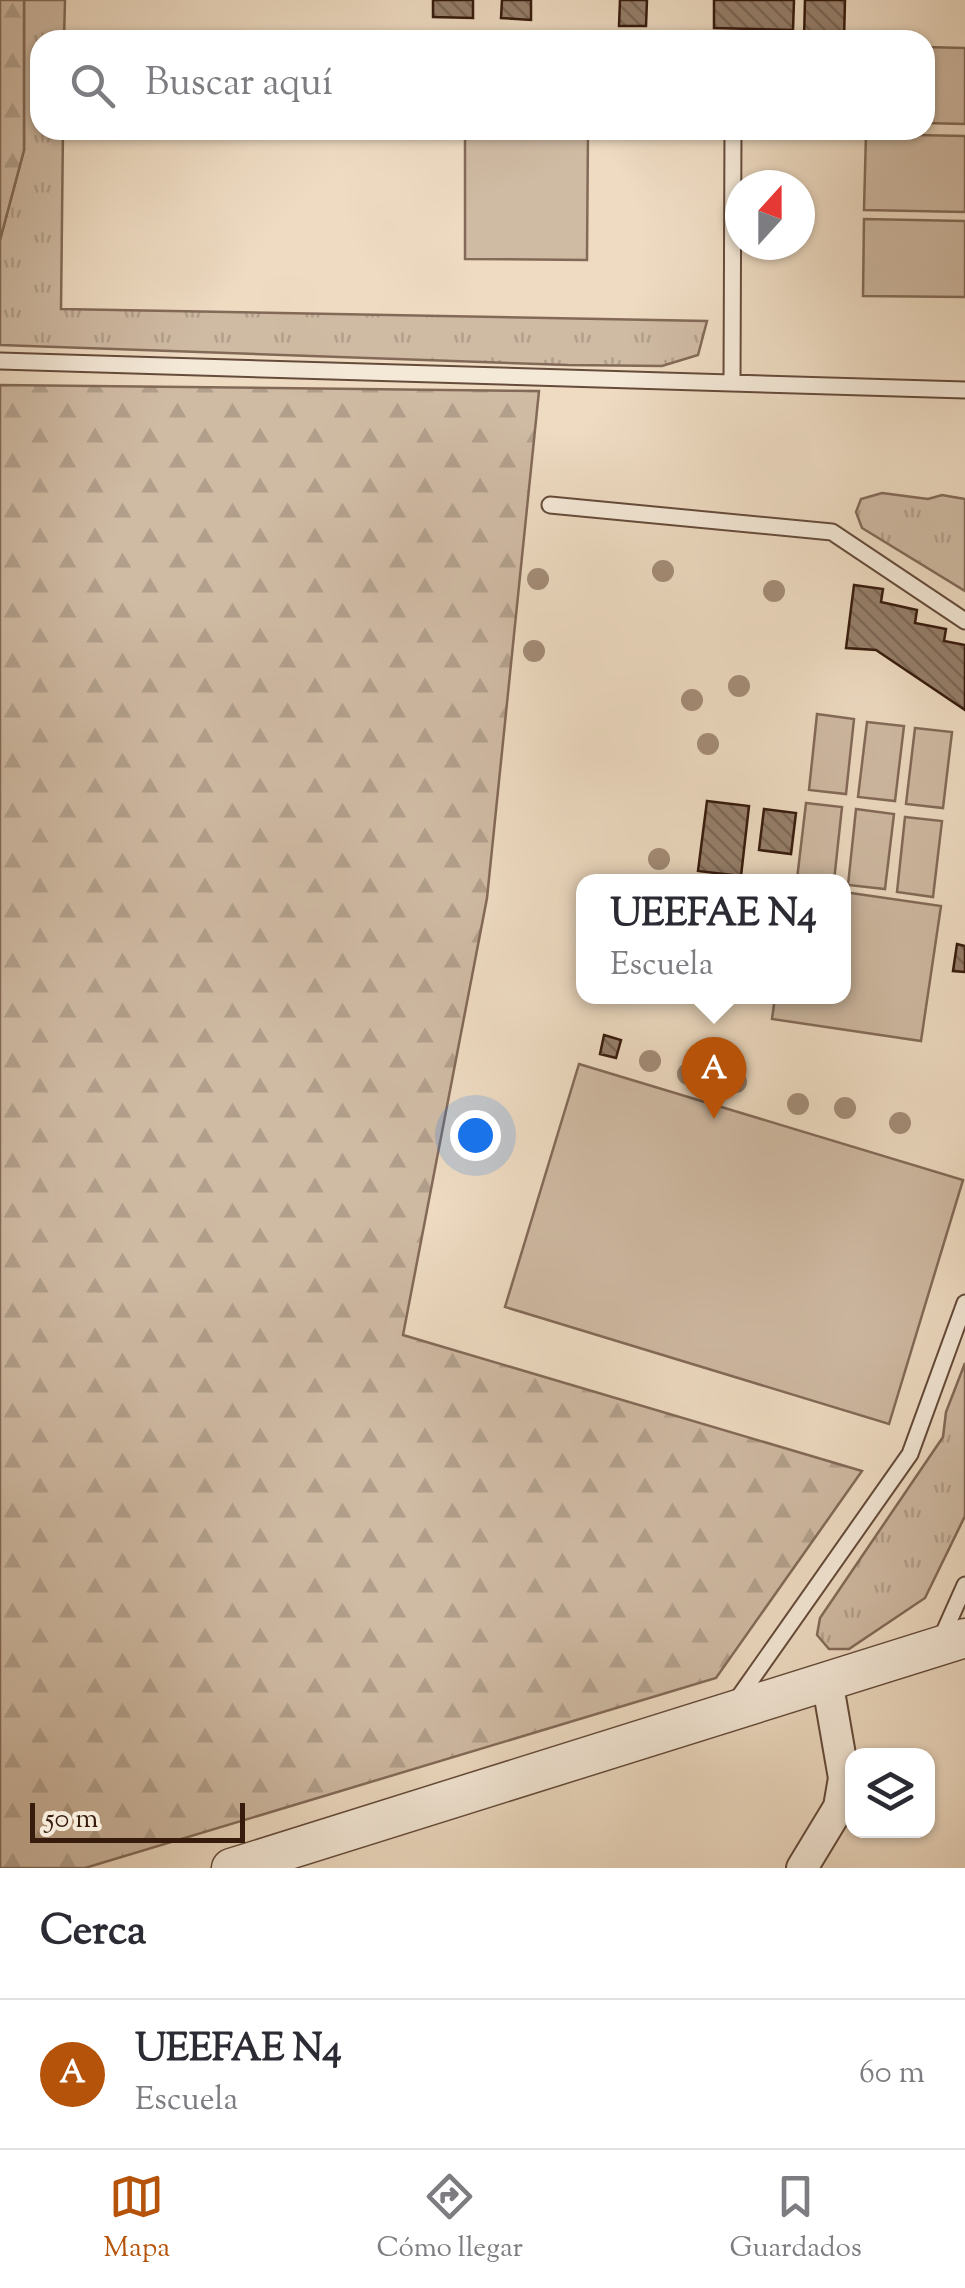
<!DOCTYPE html>
<html lang="es">
<head>
<meta charset="utf-8">
<style>
	body { margin:0; font-family:"Sorts Mill Goudy",serif; background:#f7f7f7; color:#2b2b33 }
	.controls { position:absolute; right:30px; bottom:30px; display:grid; overflow:hidden; border-radius:20px; box-shadow:0 2px 8px #0004 }
	.controls button { width:90px; height:90px; display:grid; place-items:center; padding:0; border:0; border-bottom:2px solid #e1e1e2; background:#fff; color:#2b2b33; font:50px sans-serif }
	.compass { position:absolute; left:725px; top:170px; width:90px; height:90px; border-radius:50%; background:#fff; box-shadow:0 2px 8px #0004; rotate:21deg }
	.scale { position:absolute; left:30px; bottom:25px; width:215px; box-sizing:border-box; padding-left:10px; border:5px solid #371b0d; border-top:0; font-size:28px; line-height:35px; white-space:nowrap; color:#371b0d; -webkit-text-stroke:8px #f4e8d7; paint-order:stroke }
	.you { position:absolute; left:475px; top:1135px; width:35px; height:35px; margin:-25px; border:8px solid #fff; border-radius:50%; background:#1a73e8; box-shadow:0 0 0 15px #1a73e833 }
	.badge { display:grid; place-items:center; width:65px; height:65px; border-radius:50%; background:#b45309; color:#fff; font-size:32px; font-weight:700 }
	.pin { position:absolute; translate:-50% -82px; filter:drop-shadow(0 2px 5px #0008) }
	.pin::after { content:''; position:absolute; top:52px; width:35px; height:30px; background:inherit; clip-path:polygon(0 0,100% 0,50% 100%) }
	.popup { position:absolute; left:576px; top:874px; width:275px; height:130px; box-sizing:border-box; display:grid; place-content:center; border-radius:20px; background:#fff; filter:drop-shadow(0 2px 8px #0005); font-size:32px; white-space:nowrap; color:#7c7c81 }
	.popup b { font-size:38px; color:#2b2b33 }
	.popup::after { content:''; position:absolute; left:50%; top:100%; margin-left:-20px; border:20px solid transparent; border-top-color:#fff }
	.list { margin:0; padding:0; list-style:none }
	h2 { display:flex; justify-content:space-between; align-items:center; height:130px; margin:0; padding:0 40px; font-size:42px }
	h2 small { font-size:32px; font-weight:400; color:#7c7c81 }
	.list li { display:grid; grid-template-columns:65px 1fr auto; gap:30px; align-items:center; box-sizing:border-box; height:150px; padding:0 40px; border-top:2px solid #e1e1e2 }
	.list b { display:block; font-size:38px; white-space:nowrap }
	.list p { margin:0; font-size:32px; white-space:nowrap; color:#7c7c81 }
	.list em { font-size:32px; font-style:normal; color:#7c7c81 }
	.icon { flex:none; width:55px; height:55px; fill:none; stroke:currentColor; stroke-width:2; stroke-linecap:round; stroke-linejoin:round }
	.map { position:relative; flex:none; width:965px; height:1868px; overflow:hidden }
	.search { position:absolute; background:#fff; box-shadow:0 2px 8px #0004; left:30px; right:30px; top:30px; height:110px; display:flex; align-items:center; gap:25px; box-sizing:border-box; padding:0 35px; border-radius:30px; color:#7c7c81; font-size:38px }
	.sheet { height:280px; background:#fff }
	nav { display:flex; justify-content:space-around; align-items:center; box-sizing:border-box; height:140px; border-top:2px solid #e1e1e2; background:#fff; font-size:28px; color:#7c7c81 }
	nav a { display:grid; justify-items:center; gap:5px }
	nav .on { color:#b45309 }
	.map>svg:first-child { display:block }
</style>
</head>
<body>
<div class="map">
<svg width="965" height="1868" viewBox="0 0 965 1868">
	<defs>
		<pattern id="grass-tufts" width="24" height="20" patternUnits="userSpaceOnUse" patternTransform="scale(2.5)"><rect width="24" height="20" fill="#cfbaa3"/><path d="M3 7l-1-3M5 7V3M7 7l1-3M15 17l-1-3M17 17v-4M19 17l1-3" fill="none" stroke="#b29f8b"/></pattern>
		<pattern id="forest-firs" width="22" height="20" patternUnits="userSpaceOnUse" patternTransform="scale(2.5)"><rect width="22" height="20" fill="#cfbaa3"/><path d="M5 1l3.5 6h-7zM16 11l3.5 6h-7z" fill="#b29f8b"/></pattern>
		<pattern id="building-back-hatch" width="6" height="6" patternUnits="userSpaceOnUse" patternTransform="scale(2.5)"><rect width="6" height="6" fill="#967f6b"/><path d="M-1 5l2 2M0 0l6 6M5-1l2 2" fill="none" stroke="#7b6756"/></pattern>
	</defs>
	<rect width="100%" height="100%" fill="#eedbc2"/>
	<filter id="stains"><feTurbulence type="fractalNoise" baseFrequency=".002" numOctaves="4"/><feColorMatrix values="0 0 0 0 .2 0 0 0 0 .09 0 0 0 0 .02 0 0 0 .5 -.17"/></filter>
	<radialGradient id="worn" r=".72"><stop offset=".6" stop-color="#630" stop-opacity="0"/><stop offset="1" stop-color="#630" stop-opacity=".3"/></radialGradient>
	<path fill="url(#grass-tufts)" stroke="#836a58" stroke-width="2.5" d="M24,0h41l-1,40h-24v90h23l-2,179 646,12 -9,34 -36,11 -94,-1 -568,-20v-105l24,-90z
		M882,493l46,6 14,-4 23,4v92l-103,-63 -6,-16 5,-13z
		M965,1363v153l-40,82 -76,51h-20l-12,-14 3,-17 123,-181 3,-25z"/>
	<path fill="url(#forest-firs)" stroke="#836a58" stroke-width="2.5" d="M0,0h24v150l-24,90z
		M0,385l539,6 -52,507 -84,437 459,136 -146,207 -631,190h-85z"/>
	<path fill="#cfbaa3" stroke="#836a58" stroke-width="2.5" d="M925,47l40,1v76l-40,-1z
		M465,130h123l-1,130 -122,-1z
		M866,134l99,2v76l-101,-2z
		M864,219l101,2v76l-102,-1z
		M817,714l37,5 -8,75 -37,-4z
		M867,722l37,4 -9,75 -37,-4z
		M915,728l37,4 -9,76 -37,-4z
		M806,803l36,4 -8,74 -37,-2z
		M856,809l38,5 -9,75 -37,-4z
		M905,817l37,4 -9,76 -36,-5z
		M844,892l97,14 -20,135 -149,-22 3,-22 69,-1z
		M579,1064l384,116 -74,244 -384,-117z"/>
	<path fill="url(#building-back-hatch)" stroke="#371b0d" stroke-width="2.5" d="M433,0h40v18l-40,-1z
		M502,0h29v20l-30,-2z
		M620,0h27l-1,26h-27z
		M714,0h80l-1,30 -79,-2z
		M805,0h40l-1,40 -40,-2z
		M854,585l29,4 -2,13 36,8 -2,13 31,6 -2,12 21,4v65l-89,-60 -30,-2z
		M707,801l42,5 -8,70 -43,-5z
		M764,809l32,4 -5,41 -32,-4z
		M957,944l8,2v26l-12,-1z
		M604,1035l17,5 -5,18 -16,-4z"/>
	<g fill="none" stroke-linecap="round" stroke-linejoin="round">
		<g stroke="#654b3a" stroke-width="19">
			<path id="service" d="M0,361l965,29
				M732,382l1,-252
				M550,505l282,27 133,89
				M940,1641l25,-56
				M734,1704l176,-250 55,-151"/>
		</g>
		<g stroke="#654b3a" stroke-width="34">
			<path id="minor" d="M802,1868l37,-61 5,-29 -17,-98"/>
		</g>
		<g stroke="#654b3a" stroke-width="41">
			<path id="tertiary" d="M231,1868l734,-230"/>
		</g>
		<use href="#service" stroke="#f4e8d7" stroke-width="15"/>
		<use href="#minor" stroke="#f4e8d7" stroke-width="30"/>
		<use href="#tertiary" stroke="#f4e8d7" stroke-width="38"/>
	</g>
	<g fill="#a38c77">
		<circle cx="663" cy="571" r="11"/>
		<circle cx="538" cy="579" r="11"/>
		<circle cx="774" cy="591" r="11"/>
		<circle cx="534" cy="651" r="11"/>
		<circle cx="739" cy="686" r="11"/>
		<circle cx="692" cy="700" r="11"/>
		<circle cx="708" cy="744" r="11"/>
		<circle cx="659" cy="859" r="11"/>
		<circle cx="650" cy="1061" r="11"/>
		<circle cx="688" cy="1074" r="11"/>
		<circle cx="736" cy="1082" r="11"/>
		<circle cx="798" cy="1104" r="11"/>
		<circle cx="845" cy="1108" r="11"/>
		<circle cx="900" cy="1123" r="11"/>
	</g>
	<rect width="100%" height="100%" filter="url(#stains)"/>
	<rect width="100%" height="100%" fill="url(#worn)"/>
</svg>
<div class="controls">
<button><svg class="icon" aria-label="layers" viewBox="0 0 24 24"><path d="M12 4l9 5-9 5-9-5zM3 14l9 5 9-5"/></svg></button>
</div>
<svg class="compass" viewBox="-18 -18 36 36"><path d="M0-13l5 13h-10z" fill="#e53935"/><path d="M0 13l5-13h-10z" fill="#7c7c81"/></svg>
<div class="scale">50 m</div>
<div class="you"></div>
<div class="pin badge" style="left:714px;top:1119px">A</div>
<div class="popup"><b>UEEFAE N4</b>Escuela</div>
<div class="search"><svg class="icon" aria-label="search" viewBox="0 0 24 24"><circle cx="10" cy="10" r="6"/><path d="M15 15l6 6"/></svg>Buscar aquí</div>
</div>
<section class="sheet">
<h2>Cerca<small></small></h2>
<ul class="list">
<li><span class="badge">A</span><div><b>UEEFAE N4</b><p>Escuela</p></div><em>60 m</em></li>
</ul>
</section>
<nav>
<a class="on"><svg class="icon" aria-label="map" viewBox="0 0 24 24"><path d="M3 6l6-2 6 2 6-2v14l-6 2-6-2-6 2zM9 4v14M15 6v14"/></svg>Mapa</a>
<a><svg class="icon" aria-label="directions" viewBox="0 0 24 24"><path d="M12 3l9 9-9 9-9-9zM9 14v-3h6M13 9l2 2-2 2"/></svg>Cómo llegar</a>
<a><svg class="icon" aria-label="saved" viewBox="0 0 24 24"><path d="M7 4h10v16l-5-4-5 4z"/></svg>Guardados</a>
</nav>
</body>
</html>
